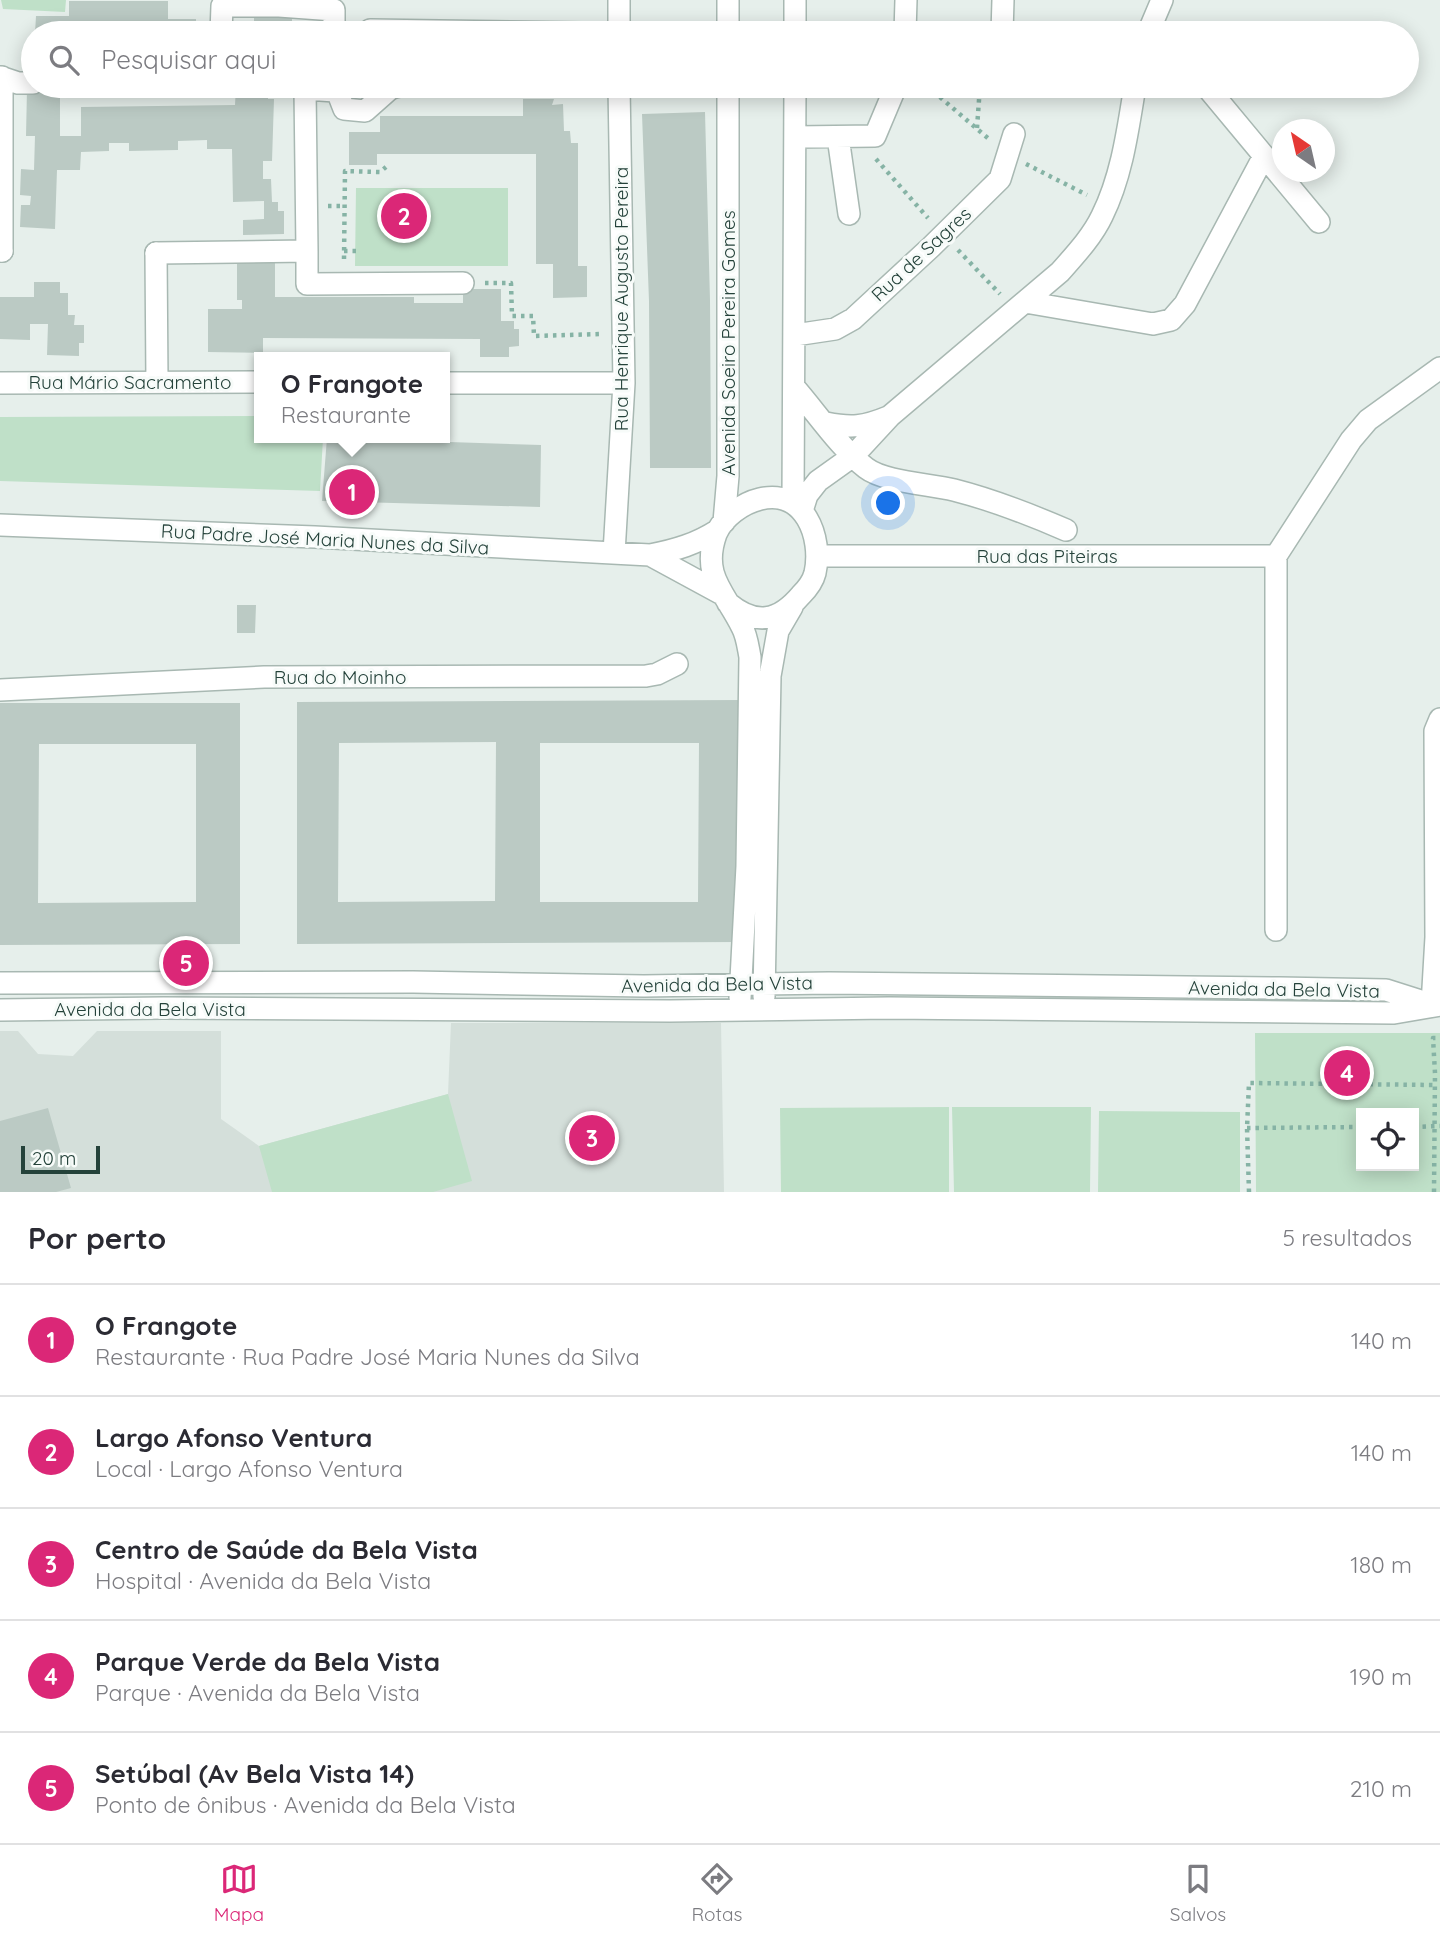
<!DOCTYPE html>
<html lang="pt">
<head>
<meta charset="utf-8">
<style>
	body { margin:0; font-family:Quicksand,sans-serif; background:#f7f7f7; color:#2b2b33 }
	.controls { position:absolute; right:21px; bottom:21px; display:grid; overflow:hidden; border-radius:0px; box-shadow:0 4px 18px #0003 }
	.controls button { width:63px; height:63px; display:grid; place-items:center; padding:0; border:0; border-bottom:2px solid #e1e1e2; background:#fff; color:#2b2b33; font:35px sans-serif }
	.compass { position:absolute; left:1272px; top:119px; width:63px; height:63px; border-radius:50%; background:#fff; box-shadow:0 4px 18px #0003; rotate:326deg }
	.scale { position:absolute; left:21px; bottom:18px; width:79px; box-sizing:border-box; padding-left:7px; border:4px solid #24423a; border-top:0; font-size:19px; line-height:24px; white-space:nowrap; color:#24423a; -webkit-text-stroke:5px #f7fbf9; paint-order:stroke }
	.you { position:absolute; left:889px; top:504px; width:24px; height:24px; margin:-18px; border:5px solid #fff; border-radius:50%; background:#1a73e8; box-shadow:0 0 0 10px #1a73e833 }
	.badge { display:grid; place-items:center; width:46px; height:46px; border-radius:50%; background:#db2777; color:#fff; font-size:23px; font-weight:700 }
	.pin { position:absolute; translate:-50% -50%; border:4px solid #fff; box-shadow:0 2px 7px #0006 }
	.popup { position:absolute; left:254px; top:352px; width:196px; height:91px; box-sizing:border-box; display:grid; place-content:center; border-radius:0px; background:#fff; filter:drop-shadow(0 2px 5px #0005); font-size:23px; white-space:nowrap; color:#7c7c81 }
	.popup b { font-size:26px; color:#2b2b33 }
	.popup::after { content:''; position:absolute; left:50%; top:100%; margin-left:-14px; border:14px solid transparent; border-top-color:#fff }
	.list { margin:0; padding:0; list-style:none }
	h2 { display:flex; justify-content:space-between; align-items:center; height:91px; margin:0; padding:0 28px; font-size:30px }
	h2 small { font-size:23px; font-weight:400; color:#7c7c81 }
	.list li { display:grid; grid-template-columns:46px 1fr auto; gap:21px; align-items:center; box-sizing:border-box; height:112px; padding:0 28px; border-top:2px solid #e1e1e2 }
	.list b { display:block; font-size:26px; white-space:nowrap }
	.list p { margin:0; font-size:23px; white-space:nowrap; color:#7c7c81 }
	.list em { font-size:23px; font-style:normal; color:#7c7c81 }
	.icon { flex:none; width:38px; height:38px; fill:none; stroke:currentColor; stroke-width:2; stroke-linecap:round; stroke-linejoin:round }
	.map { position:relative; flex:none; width:1440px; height:1192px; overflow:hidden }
	.search { position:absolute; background:#fff; box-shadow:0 4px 18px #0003; left:21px; right:21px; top:21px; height:77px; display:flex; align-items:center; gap:18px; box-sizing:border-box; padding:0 24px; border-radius:38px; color:#7c7c81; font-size:26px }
	.sheet { height:651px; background:#fff }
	nav { display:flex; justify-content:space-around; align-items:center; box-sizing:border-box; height:98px; border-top:2px solid #e1e1e2; background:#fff; font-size:19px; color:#7c7c81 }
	nav a { display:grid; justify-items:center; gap:4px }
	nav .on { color:#db2777 }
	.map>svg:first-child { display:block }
</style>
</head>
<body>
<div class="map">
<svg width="1440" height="1192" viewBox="0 0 1440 1192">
	<rect width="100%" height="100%" fill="#e6efeb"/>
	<path fill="#d4dfda" d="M451,1023h270l3,169h-724v-161h18l20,23 35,2 24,-25h124v88l38,27 189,-52z"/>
	<path fill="#bfe0c8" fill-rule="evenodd" d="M1,0h65l-1,12 -62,-3z
		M356,188h152v78h-153z
		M259,416v22h64l-3,53 -320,-10v-64z
		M1255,1033h185v159h-184zM1414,1113v53h-53v-53z
		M448,1094l24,87 -39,11h-161l-13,-46z
		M949,1107v85h-168l-1,-84z
		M952,1107h139l-1,85h-136z
		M1099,1111l141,1v80h-142z"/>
	<path fill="#bbcac4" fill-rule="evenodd" d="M69,1h99v18h28v14h-161l1,-17h33z
		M292,14v16h31v3h-69v-18z
		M236,86h32v13h6l-2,62h-9v18h8l1,23h6v9h6v23l-41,1v-15l21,-1v-18l-31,1 -1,-53h-25v-9l-29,1v9l-49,1v-8h-20v8l-28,1 -1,18h-23l-2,59 -35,-2 1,-22h9l1,-9 -11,-1 1,-26 13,1 1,-34h-9l1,-47h33v47h21v-29l154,-2z
		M523,99h31l-2,6 11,-1 1,27h6l1,12h7v123h9v31l-34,1v-34h-17v-110h-159v11h-28v-33h31v-16h143z
		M705,112l5,188 1,168h-61l-1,-167 -7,-187z
		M237,262h38v35h139v6h49v-14h38v32h13v8h5v17l-10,1v10h-29v-18l-217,-1v15l-55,-1v-43h34v-9h-5z
		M34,282h26v11h8v22h7l-1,10h10v18h-5v13l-32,-1 1,-31h-18v16l-30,-1v-42h34z
		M327,438l214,7 -1,62 -218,-6z
		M237,605h19l-1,28h-18z
		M742,700v242l-445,2v-242zM496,742l-1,159 -157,1 1,-159zM540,743h159l-1,159h-158z
		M0,703h240v241l-240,1zM39,744h157v158l-158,1z
		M48,1108l23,80 -15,4h-56v-71z"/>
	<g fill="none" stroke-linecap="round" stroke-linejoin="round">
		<g stroke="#a8b8b2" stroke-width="24">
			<path id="pedestrian" d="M221,33l1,-27h57l55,4v23
				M0,77l18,6h15
				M2,77v174
				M335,86l9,23 21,2 26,-23
				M307,251l-2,-162 30,2
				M156,253l151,-2v33l156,-1"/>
		</g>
		<g stroke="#a8b8b2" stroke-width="24">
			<path id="minor" d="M728,0v33
				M370,33v-3l212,3
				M619,33v-33
				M795,33v-33
				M905,33l1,-33
				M1002,33l1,-33
				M1148,33l14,-33
				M385,86l6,2 8,-2
				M1206,86l113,136
				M795,137l80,-1 21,-50
				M838,137l11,77
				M0,251h2
				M156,253l1,128
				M1025,302l128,22 18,-4 14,-16 79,-148
				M795,335l40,-6 18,-10 78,-72 69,-68 14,-45
				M0,383l259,-1
				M445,383h179
				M794,387c22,25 46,61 72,81 18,14 64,16 88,22 39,10 75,24 112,40
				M826,423c25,5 38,4 62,-6
				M793,502l2,-416
				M802,511l5,-16 11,-14 35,-25 37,-40 170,-144c15,-17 32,-35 42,-56 20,-40 26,-87 33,-130
				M724,522l4,-46v-390
				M0,525l315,12 335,18c26,-5 46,-11 68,-25
				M614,553l10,-170 -5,-297
				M650,555l70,38
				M817,556h459
				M728,603c28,23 50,19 73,-8 6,-6 12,-14 14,-22 8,-36 -11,-85 -55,-74 -17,4 -37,18 -44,35 -15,42 9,58 26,93 5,9 6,20 8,30l-3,209 -7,132
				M0,690l264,-13 382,-1 11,-2 20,-10
				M1276,930v-374l75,-116 17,-20 72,-52
				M0,983l413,-1 231,4 185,-3 451,5 106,2 44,14
				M764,997l6,-321 8,-45 14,-24
				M1432,1005l4,-68 -1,-206 5,-12
				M0,1010l163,-2 507,3 219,-3 505,5 46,-8"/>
		</g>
		<path stroke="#86b3a5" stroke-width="4.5" stroke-dasharray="3.5 5" stroke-linecap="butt" d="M816,32l69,-1
			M927,86l63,54
			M977,128l3,-42
			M876,159l52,59
			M1026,164l61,31
			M328,206h16
			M958,250l42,44
			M344,251h12
			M344,259l1,-88 35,1 6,-5
			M485,283h26l1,33h21l1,20 67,-2
			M1414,1127l26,-1
			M1247,1128l114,-1
			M1249,1192l-2,-64 2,-45 186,2
			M1434,1192l1,-119 -2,-35h7"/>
		<use href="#pedestrian" stroke="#fff" stroke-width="21"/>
		<use href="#minor" stroke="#fff" stroke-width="21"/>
	</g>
	<g text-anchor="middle" stroke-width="6" stroke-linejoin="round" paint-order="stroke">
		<g font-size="19" fill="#24423a" stroke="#f7fbf9">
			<text transform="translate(921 254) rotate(-43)" y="7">Rua de Sagres</text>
			<text transform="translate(621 299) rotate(-90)" y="7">Rua Henrique Augusto Pereira</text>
			<text transform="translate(728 343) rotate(-90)" y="7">Avenida Soeiro Pereira Gomes</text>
			<text x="130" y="389">Rua Mário Sacramento</text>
			<text transform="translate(325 539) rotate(3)" y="7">Rua Padre José Maria Nunes da Silva</text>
			<text x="1047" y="563">Rua das Piteiras</text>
			<text x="340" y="684">Rua do Moinho</text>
			<text transform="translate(717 984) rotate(-1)" y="7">Avenida da Bela Vista</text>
			<text transform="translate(1284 989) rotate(1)" y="7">Avenida da Bela Vista</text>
			<text x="150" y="1016">Avenida da Bela Vista</text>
		</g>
	</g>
</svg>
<div class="controls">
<button><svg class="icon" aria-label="locate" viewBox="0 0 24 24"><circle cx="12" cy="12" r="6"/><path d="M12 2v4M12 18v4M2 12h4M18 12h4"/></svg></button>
</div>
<svg class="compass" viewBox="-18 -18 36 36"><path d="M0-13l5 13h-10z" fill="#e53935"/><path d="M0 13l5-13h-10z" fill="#7c7c81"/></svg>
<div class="scale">20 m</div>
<div class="you"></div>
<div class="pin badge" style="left:352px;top:492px">1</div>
<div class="popup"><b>O Frangote</b>Restaurante</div>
<div class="pin badge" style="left:404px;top:216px">2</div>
<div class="pin badge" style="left:592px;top:1138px">3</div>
<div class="pin badge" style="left:1347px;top:1073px">4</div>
<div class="pin badge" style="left:186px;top:963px">5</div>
<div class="search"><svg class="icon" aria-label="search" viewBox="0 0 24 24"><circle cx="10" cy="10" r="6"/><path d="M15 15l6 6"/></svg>Pesquisar aqui</div>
</div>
<section class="sheet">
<h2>Por perto<small>5 resultados</small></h2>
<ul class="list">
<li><span class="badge">1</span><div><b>O Frangote</b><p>Restaurante · Rua Padre José Maria Nunes da Silva</p></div><em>140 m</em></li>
<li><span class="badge">2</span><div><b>Largo Afonso Ventura</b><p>Local · Largo Afonso Ventura</p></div><em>140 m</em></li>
<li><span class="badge">3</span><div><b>Centro de Saúde da Bela Vista</b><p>Hospital · Avenida da Bela Vista</p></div><em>180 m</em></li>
<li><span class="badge">4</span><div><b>Parque Verde da Bela Vista</b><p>Parque · Avenida da Bela Vista</p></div><em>190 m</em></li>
<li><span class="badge">5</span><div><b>Setúbal (Av Bela Vista 14)</b><p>Ponto de ônibus · Avenida da Bela Vista</p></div><em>210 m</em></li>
</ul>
</section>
<nav>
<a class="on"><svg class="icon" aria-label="map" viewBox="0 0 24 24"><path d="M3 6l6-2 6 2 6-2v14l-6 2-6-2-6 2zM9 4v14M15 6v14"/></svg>Mapa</a>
<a><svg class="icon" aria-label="directions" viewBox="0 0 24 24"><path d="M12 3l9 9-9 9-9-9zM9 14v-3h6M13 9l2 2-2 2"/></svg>Rotas</a>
<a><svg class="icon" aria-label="saved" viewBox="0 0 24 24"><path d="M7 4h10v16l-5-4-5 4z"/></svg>Salvos</a>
</nav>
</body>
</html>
